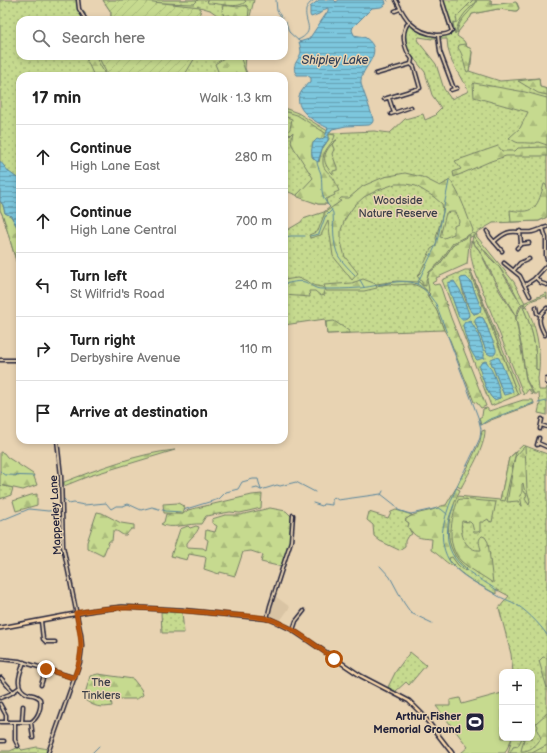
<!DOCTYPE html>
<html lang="en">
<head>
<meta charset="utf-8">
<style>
	body { margin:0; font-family:"Balsamiq Sans",sans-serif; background:#f6f6f6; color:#222 }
	.controls { position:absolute; right:12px; bottom:12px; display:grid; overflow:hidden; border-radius:8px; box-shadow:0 2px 6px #0003 }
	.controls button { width:36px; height:36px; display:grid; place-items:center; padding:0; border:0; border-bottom:1px solid #e0e0e0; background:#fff; color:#222; font:20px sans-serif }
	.stop { position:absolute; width:12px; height:12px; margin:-9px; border:3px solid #b45309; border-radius:50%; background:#fff }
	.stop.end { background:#b45309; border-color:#fff; box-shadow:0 1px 4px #0008 }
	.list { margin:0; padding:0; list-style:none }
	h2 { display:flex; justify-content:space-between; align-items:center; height:52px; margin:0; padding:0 16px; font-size:17px }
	h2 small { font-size:13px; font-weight:400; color:#767676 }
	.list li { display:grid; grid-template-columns:26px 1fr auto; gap:12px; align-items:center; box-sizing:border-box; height:64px; padding:0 16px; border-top:1px solid #e0e0e0 }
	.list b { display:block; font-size:15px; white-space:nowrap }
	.list p { margin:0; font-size:13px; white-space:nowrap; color:#767676 }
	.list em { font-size:13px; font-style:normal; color:#767676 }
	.icon { flex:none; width:22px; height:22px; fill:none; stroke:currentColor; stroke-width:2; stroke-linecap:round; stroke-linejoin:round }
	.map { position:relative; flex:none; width:547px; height:753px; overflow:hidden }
	.search { position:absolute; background:#fff; box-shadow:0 2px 6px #0003; left:16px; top:16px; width:272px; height:44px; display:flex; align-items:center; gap:10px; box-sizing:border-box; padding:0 14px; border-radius:12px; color:#767676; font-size:15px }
	.panel { position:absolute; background:#fff; box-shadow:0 2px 6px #0003; left:16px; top:72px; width:272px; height:372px; border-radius:12px }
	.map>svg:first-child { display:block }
</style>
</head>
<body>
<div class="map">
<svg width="547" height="753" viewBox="0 0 547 753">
	<defs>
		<pattern id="grass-dots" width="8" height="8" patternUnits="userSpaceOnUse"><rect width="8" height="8" fill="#c6da8f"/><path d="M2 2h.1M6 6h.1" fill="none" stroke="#aabb7c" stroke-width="1.8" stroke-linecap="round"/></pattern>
		<pattern id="forest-firs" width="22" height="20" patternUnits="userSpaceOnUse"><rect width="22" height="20" fill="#c6da8f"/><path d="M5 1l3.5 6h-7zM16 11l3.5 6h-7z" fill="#aabb7c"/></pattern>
		<pattern id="wetland-marsh" width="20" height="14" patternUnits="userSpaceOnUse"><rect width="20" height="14" fill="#c6da8f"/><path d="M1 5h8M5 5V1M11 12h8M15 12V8" fill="none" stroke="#aabb7c"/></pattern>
		<pattern id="garden-furrows" width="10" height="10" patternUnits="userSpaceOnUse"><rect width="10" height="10" fill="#c6da8f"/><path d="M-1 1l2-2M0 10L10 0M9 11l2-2" fill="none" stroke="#aabb7c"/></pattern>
		<pattern id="water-rules" width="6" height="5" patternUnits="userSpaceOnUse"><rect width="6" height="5" fill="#7dc7dd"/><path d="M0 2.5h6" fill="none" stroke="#66a1b4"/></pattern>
	</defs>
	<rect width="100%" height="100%" fill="#e8d3b2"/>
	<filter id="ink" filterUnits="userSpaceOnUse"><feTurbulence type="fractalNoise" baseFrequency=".025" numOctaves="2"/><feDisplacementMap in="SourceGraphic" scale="8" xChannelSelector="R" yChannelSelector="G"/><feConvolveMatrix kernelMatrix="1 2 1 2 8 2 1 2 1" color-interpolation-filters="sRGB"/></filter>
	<g filter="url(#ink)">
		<path fill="#d9c4a4" d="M275,596l15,11 -10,14 -11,-5z"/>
		<path fill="url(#grass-dots)" stroke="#747e65" fill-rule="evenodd" d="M0,0h79l2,10 4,3 1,7h-66v36h226l-1,12 3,8h-228v192l-3,-4 -14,-48 -3,-6z
			M103,0h151l-5,20h-136l-2,-4v-4zM200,7l10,3 10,7 -4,1 -16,1z
			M440,0h51v5l26,-2 2,5 -2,3 -19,-2 -26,5 -2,4c-5,3 -12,12 -13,18l7,5 3,6 2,1 3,4 -1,12 -2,5v2l31,10 39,-3 1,9 7,2v128l-8,4 -46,2 -17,10 1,3h-4l16,21 10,10 22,37 26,-11v6l-1,-3 -13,4 -10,7c9,20 14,40 13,62l3,1 -1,9 1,11h7l1,-3v28l-9,-2 2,-9 -1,-10h-5l-8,-15 -10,-61 5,-11 4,-3 -5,2 -4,10 -14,-23 -22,-42 -8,-10 1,-5 -19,8 -14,20 -10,8 -1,18 -2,5 10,16 7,19 -117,4 -2,-15 -41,6v-93l17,-10 2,-3 21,-7 6,-5 -3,-3h-9l-34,-14v-82l14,5 33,20 43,-2 16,2 15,-14 18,-5 2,6 11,-5 -1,-1 6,-6 -9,-13 -7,-23 -17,-21 -3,-17 2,-8 3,-1 11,8 16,3v2h-5v1l-13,-2 -2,3 19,24 8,25 7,10 16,-7 1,-2 -3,-7 -2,-1 -11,-20 -4,-13 -1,-10h-7l1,-3 10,-1z
			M471,241l8,9 21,42 15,23 7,34 4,31 7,14 -1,1 -3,-6 -5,6 -1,-2 -49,-124c-3,-12 -4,-14 -3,-28z
			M465,270h4l49,125 -27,11 -49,-126zM463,277l8,5 9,25v5l-6,2c-8,-7 -12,-24 -13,-34zM453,281c8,11 12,22 16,35l-2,2 -8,-1 -11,-32zM479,317l4,1 4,8 8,28 -4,1 -4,-2 -12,-31 2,-4zM469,322l7,9 8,22v3l-9,1 -11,-29 -1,-3zM497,357l15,36 -8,2 -13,-33 1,-3zM485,361c6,10 15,25 15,37l-6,2c-7,-5 -12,-25 -15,-33l4,-5z
			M485,430c0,18 -16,42 -24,58l-4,-2 6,-13h2l15,-32 2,-10z
			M523,445l24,9v299h-39l4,-15h20v-66h-19l-2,-18 -12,-46 10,-12 -13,-7v5c-16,-9 -36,-18 -47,-34v-2l3,-2 6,9 7,5c-4,-4 -9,-9 -12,-14 -10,-20 -5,-41 4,-60l43,4 9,-42z
			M0,485l13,3 -2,7 -11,4z
			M396,510l16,5 -7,5 4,3 -1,4 4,7 -5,3 -2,4v5l-6,4 -19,-9 -6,-5 -1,-11 -6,-5 2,-8 19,6 3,-6z
			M161,612h21l2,21h-22z
			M410,652l16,13 -17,20 -3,-3 -11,10 -7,-5 8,-16z
			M19,747l3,3 15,-3 11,2 -1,4h-47v-2h10z"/>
		<path fill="url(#forest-firs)" stroke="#747e65" fill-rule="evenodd" d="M127,0h71l-4,4 -61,-2z
			M207,0h37l2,1c-7,9 -27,2 -38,2z
			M473,0h3c-2,6 -7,8 -11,13 -5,6 -8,13 -10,21l-2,-11 4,-1 -1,-5z
			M477,0h14v5l25,-3 3,7 -3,2 -18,-2 -26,5 -2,4 -2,2 -11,13v-1c1,-7 5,-13 10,-18 4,-5 8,-8 10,-14z
			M223,5l15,2 8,-2 3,4 -1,11h-17l-1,-5 -6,1 -2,-5z
			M465,44l2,3 3,1 2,4 -3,19 -2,1c-4,-8 -3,-17 -9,-24l1,-3z
			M85,56h10l10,18h-12z
			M227,56h13l7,20h-27l-5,-12z
			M539,78l1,9 7,2v6l-9,-2 -20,-12z
			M474,83l51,9 22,6v47l-9,-3c-4,2 -5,1 -10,1 -11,-1 -8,2 -19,-5l11,-10 8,-16 -54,-15 -1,-13z
			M284,111l13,4 30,19 -4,5 -10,4 -1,14 7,5 3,-13 7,-10v-5l6,1c0,7 -14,15 -12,28 0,7 8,11 11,16 2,3 3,8 5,12l-5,2 1,2 -9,4 1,5h-9l-20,-7 -1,-2 16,-17 -21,-33 -1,-3 2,-10 -3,3 -3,-2 3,-4 2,-10 -8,-3z
			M336,140h1l-5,4 2,5 -2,5 5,13v3l-4,1v3c-13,-13 -10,-22 3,-34z
			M498,146l4,5h13l3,-3 27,-1 2,1v8h-41l-15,5 -37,16 -1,-5 8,-3 -6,-8z
			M405,173l17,4 18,9 10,-6c11,15 16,33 23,50l-1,3 -19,10 -14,20 -10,9 -3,8v6l-4,-1v-3l-5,-6 3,-3 11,-24 5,-3 1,-4 -1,-4 7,-26 -1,-8 -8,-7 -18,-11 -10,-2h-11l-17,6 -14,7 -10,9 -9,13 -4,11v12l4,15 13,16 -6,7 -19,-24 -5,-35 -7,14 -11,3 -1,-3 9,-4 6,-16v-2l17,-12 -2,-1 2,-2h8l14,-12 21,-9zM451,212h4l4,9 -1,3 -4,2v8l-10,4 -4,-1 6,-24z
			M544,184h1l2,3v30l-8,4 -28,1 -1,-12c26,5 28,-5 34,-26z
			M0,201l3,4 2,8 6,3 9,16v36l-3,-4 -14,-48 -3,-6z
			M474,233l40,49 11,21 -4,1c-6,-12 -13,-25 -21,-36 -9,-11 -19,-21 -27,-32z
			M470,235l-3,29 -31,14 1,2 -5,3 2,2 5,-1 2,4 10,30 35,88 -5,2 -4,-5 -3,-1 -24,-62 -6,-10 -7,-19 -9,-15 2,-2 -2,-2 1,-2 -2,-11 2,-6 11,-9 14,-20z
			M470,269l48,117 2,8 -2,1z
			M297,278c12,1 14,9 26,9l2,8 -4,1 -6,-5h-6l1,6 -26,-2v-15z
			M363,279l13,5 1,4 -13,3h-38l-2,-6 28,-2z
			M526,306c10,19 15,42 13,64l-3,-1c1,-22 -4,-42 -13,-62z
			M334,321l15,10v2l-22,1 -1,-12z
			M523,400h10l1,4 -43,16 -10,5 -2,-7 3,-2 1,-7 4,-1 2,3 3,-1z
			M525,446l2,44 3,11 -1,4 -4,-6 2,-5 -2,-1 -2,-10 -1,1v10l-2,1 2,11 -4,-5 -11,1 8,-45z
			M175,450l-86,26 -25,10v-4c34,-13 75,-29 111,-32z
			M0,452l4,1 3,4 26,17 4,11 -14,5 -23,-5z
			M516,452l-11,49 -5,-1 9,-42z
			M456,488l4,2c-13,28 -20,56 7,79l-2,2 -7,-6 -6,-8 -3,1v2l7,7c-8,-1 -17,-13 -25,-17l1,-11c-14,-1 -16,-1 -24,-12l1,-4 -4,-3c9,-7 16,-7 27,-10 6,-2 7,-4 14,-5z
			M37,494v11l-21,6 -3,-10 18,-6z
			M262,494l-1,14 -21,5 -10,-1 -24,4 -5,8c-11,-1 -31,6 -40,0l3,-2 2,-8h17l5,-4 64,-15z
			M461,499l35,3 -4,20 -3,-1 -1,-2 -5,3h-3v9l-2,1h-4l-2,-8 -2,-2 -8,-1c-3,13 4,31 19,29 -1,-5 -4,-10 1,-14l3,1 3,5 5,41c-10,-7 -22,-13 -31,-21 -17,-17 -11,-43 -4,-62z
			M270,508l16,3 7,7 -3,13v10l-8,26 -21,-5 2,-7 -12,-4 -8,1 -8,24 -15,-4 -1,2 -15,-5 2,-11 -1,-1 -16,-3 -2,6 -16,-4 9,-27 8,-3 2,2 6,-2 3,1c-2,7 -8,10 -12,16v4l16,1 3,2 2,-10 -3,-2 1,-8 9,2 2,-6 -5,-3v-4l13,-4h15z
			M97,512l5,1 19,10 13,2v4h-3l-5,6h-3l-6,-4h-4l-1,10h-3l-6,15 -16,-8v-6z
			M543,657l4,1v30l-8,-27z
			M98,674l35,5 8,10 2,6 -6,4h-26l1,7c-11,2 -18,1 -27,-6v-6l5,-18z
			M547,713v32l-15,8h-22l3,-6 5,-1 4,-8 2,1 -3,12c8,1 16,-6 20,-13l-4,-8 1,-4 -2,-3z"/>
		<path fill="url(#wetland-marsh)" stroke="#747e65" d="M397,281l22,1 8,9 -9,-5 -6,-2 -18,1 -5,-1 -13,2v-2z
			M178,503l7,4 -2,7 -19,-1 -1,-9z"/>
		<path fill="url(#garden-furrows)" stroke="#747e65" d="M103,0h32l65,7v12l16,-1 1,2h-104l-2,-4v-4z
			M98,56h98l-12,20h-76z"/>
		<path fill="#c6da8f" stroke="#747e65" d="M502,693v45h10l-7,15h-44l7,-6 -32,-41h14v-6l10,-2 2,6z"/>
		<path fill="url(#water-rules)" stroke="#59859c" d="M319,0h15l2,2 3,-2h46l1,4 -5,3 -9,1 -19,19 -1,3 2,5c4,1 8,1 12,3 21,15 -7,30 -5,45 1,6 13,35 12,38 -1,3 -2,3 -4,4l-23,1 -14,3 -4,6v5l-6,9 -4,13c-8,-4 -7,-11 -5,-19l4,-4 3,1 5,-3 3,-9c-10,-5 -33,-16 -29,-32 2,-5 6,-9 9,-13l3,-1v-4l-4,-3h-10c-7,-10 2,-14 4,-23 0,-2 -1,-7 -2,-10l10,-3 19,-28v-3h-1l-8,6 -8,3 -1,-2v-8z
			M0,161l9,11 11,8v52l-9,-16 -6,-3 -2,-8 -3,-4z
			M466,277l5,5 10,26 -1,4 -6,2 -5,-6 -9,-29 1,-1z
			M454,281l6,9 9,24 -1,3 -3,2h-4l-2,-2 -11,-31v-3z
			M480,317l3,1 2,4 11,27v3l-2,3h-4l-3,-2 -12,-31v-3z
			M470,320l2,1 -1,1c5,6 14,28 13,36l-7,2c-6,-6 -13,-26 -14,-35l2,-3z
			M496,357l3,1 14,33 -1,2 -7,2h-1l-13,-33v-3z
			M486,361c6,8 14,26 14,37l-6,2c-7,-5 -12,-25 -15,-33l2,-4z"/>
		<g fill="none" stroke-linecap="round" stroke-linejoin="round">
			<path stroke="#59859c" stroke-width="1" d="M276,0l1,11 6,8
				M387,0l1,1
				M286,22l3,10 11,10
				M298,40c19,-9 6,-17 8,-30 1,-5 4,-7 8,-10
				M317,162c0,4 3,8 4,12 2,13 -2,21 8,32
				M331,209l2,4c1,13 -1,31 6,44 5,7 11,13 17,19
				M310,236l9,-2 6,-17 7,-7
				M284,237l7,-1h14
				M360,280l4,7
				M284,284c7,-1 14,-4 21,-2 7,3 9,7 17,7 12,0 25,0 37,-1 17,-1 42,-11 58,-4 8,4 14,14 19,20l42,113 3,12 -1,9c-12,27 -32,61 -37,90 -2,11 1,26 8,35 11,15 32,23 47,33 4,2 9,4 14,6 12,6 28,22 35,33
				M417,284l18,-37 3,-10 11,-56
				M538,403l9,-2
				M481,425l7,-5 46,-17
				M0,471l3,3 3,1 28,1
				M253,489l4,-1 4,2 16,-5 3,1 16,-4 19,10
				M381,495l2,-4
				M64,499l5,5 5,-1 10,2 22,-2 5,6 5,-3h7l5,-2 13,6 11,-3 14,4 15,1 5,-3 33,-10 7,-7 12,-3 4,-7 11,-3h5l3,11
				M313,503l9,3 1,-2 9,1v-5l2,-3 4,3 43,-6 14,11 3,5 9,3 4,1 27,-6 3,1 6,5
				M454,505c-2,6 -6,13 -6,20 -5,39 24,47 50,66
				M0,521l29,-12 19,2 10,-1
				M380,566l10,11 14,26 7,10 21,10
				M92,753l7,-7"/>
			<g stroke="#22223b" stroke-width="5">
				<path id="minor" d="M78,0l1,9 7,11
					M396,0c9,19 18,33 41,35 5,0 11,0 15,-4l-10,-31
					M395,11l5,-2
					M409,22c-9,10 -5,27 3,37l-1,5
					M438,35l2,17 14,37
					M376,74l35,-10
					M451,90l6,-2
					M389,98l5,15
					M384,99l36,-11 -6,-21 -3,-3
					M391,114l20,-7
					M543,228l3,10v18l1,3
					M487,231l3,6 12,14
					M494,242c17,-16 19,-8 38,-10 5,-1 10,-4 15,-5
					M521,244l8,-1
					M517,248l4,-4 -1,-13
					M504,263l16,13 10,20
					M514,270l6,-7 9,-4
					M536,278l5,5 6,2
					M525,285l9,-6 13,-14
					M536,307l1,6 3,2
					M545,335c-6,-11 -9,-19 2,-27
					M0,360h20
					M547,379v4
					M541,425l6,2
					M540,429l2,-10
					M538,443l9,4
					M537,445l2,-7
					M267,619l3,-13 21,-65 2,-26
					M41,621l2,18 3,3h9
					M293,630l3,-9 8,-10
					M0,659l19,2 56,17
					M1,678l12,14
					M41,685l5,-16
					M0,698l10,-4 10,-7
					M0,704l6,11v7
					M0,722h31c7,-4 11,-15 9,-23 -3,-4 -7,-4 -12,-5 -15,-6 -8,-21 -4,-32
					M15,722v18l3,6
					M22,722l1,-16
					M31,722l2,16
					M0,741h4
					M48,753l32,-91 2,-16 -1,-11 -18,-89 -2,-70 -4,-36"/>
			</g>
			<g stroke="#22223b" stroke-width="5.5">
				<path id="major" d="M0,628l95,-18 27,-3 59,3 89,9 21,10 70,47 48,25 13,13 30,39"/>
			</g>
			<use href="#minor" stroke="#e8d3b2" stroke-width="2"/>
			<use href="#major" stroke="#fedbac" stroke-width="2.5"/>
		</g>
	</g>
	<g fill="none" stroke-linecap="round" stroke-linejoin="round" filter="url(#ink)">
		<path stroke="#b45309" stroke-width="5" d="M46,669l28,9c10,-27 8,-37 2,-65 48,-10 97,-3 145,1 18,2 38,1 54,7 22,9 41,25 59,38"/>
	</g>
	<defs>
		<g id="stadium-square" transform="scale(1)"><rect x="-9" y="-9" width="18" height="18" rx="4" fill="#22223b" stroke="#e8d3b2"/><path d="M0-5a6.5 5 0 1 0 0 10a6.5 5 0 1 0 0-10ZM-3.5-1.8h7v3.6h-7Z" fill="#fff"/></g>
	</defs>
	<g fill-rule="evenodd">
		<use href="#stadium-square" x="475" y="722"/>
	</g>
	<g text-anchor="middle" stroke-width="3" stroke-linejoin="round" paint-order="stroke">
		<g font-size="11" fill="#3b3e48" stroke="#e8d3b2">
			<text x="398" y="204">Woodside<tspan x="398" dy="13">Nature Reserve</tspan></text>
			<text x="101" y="686">The<tspan x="101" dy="13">Tinklers</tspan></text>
		</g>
		<g font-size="11" fill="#22223b" stroke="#e8d3b2">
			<text transform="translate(55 515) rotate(-93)" y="4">Mapperley Lane</text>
		</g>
		<g font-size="11" font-weight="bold" fill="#22223b" stroke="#e8d3b2" text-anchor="end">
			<text x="461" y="720">Arthur Fisher<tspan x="461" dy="13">Memorial Ground</tspan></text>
		</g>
		<g font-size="12" font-style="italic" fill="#34435b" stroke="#e8d3b2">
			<text x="335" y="64">Shipley Lake</text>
		</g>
	</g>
</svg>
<div class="controls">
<button>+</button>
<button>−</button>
</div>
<div class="stop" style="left:334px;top:659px"></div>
<div class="stop end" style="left:46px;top:669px"></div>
<div class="search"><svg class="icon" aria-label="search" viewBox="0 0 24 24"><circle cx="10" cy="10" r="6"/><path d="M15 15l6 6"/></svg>Search here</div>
<section class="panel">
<h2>17 min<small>Walk · 1.3 km</small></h2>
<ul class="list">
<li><svg class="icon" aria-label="ahead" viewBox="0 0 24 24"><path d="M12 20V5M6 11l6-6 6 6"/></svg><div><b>Continue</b><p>High Lane East</p></div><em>280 m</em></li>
<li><svg class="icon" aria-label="ahead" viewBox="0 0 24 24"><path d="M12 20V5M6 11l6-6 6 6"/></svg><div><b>Continue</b><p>High Lane Central</p></div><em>700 m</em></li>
<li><svg class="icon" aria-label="left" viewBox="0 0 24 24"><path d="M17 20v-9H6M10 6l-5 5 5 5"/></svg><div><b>Turn left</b><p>St Wilfrid's Road</p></div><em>240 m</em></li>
<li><svg class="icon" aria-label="right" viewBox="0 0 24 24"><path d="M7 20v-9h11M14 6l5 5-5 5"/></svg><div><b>Turn right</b><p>Derbyshire Avenue</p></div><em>110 m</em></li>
<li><svg class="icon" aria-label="arrive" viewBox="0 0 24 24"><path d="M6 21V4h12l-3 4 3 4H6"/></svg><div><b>Arrive at destination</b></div></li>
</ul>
</section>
</div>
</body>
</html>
